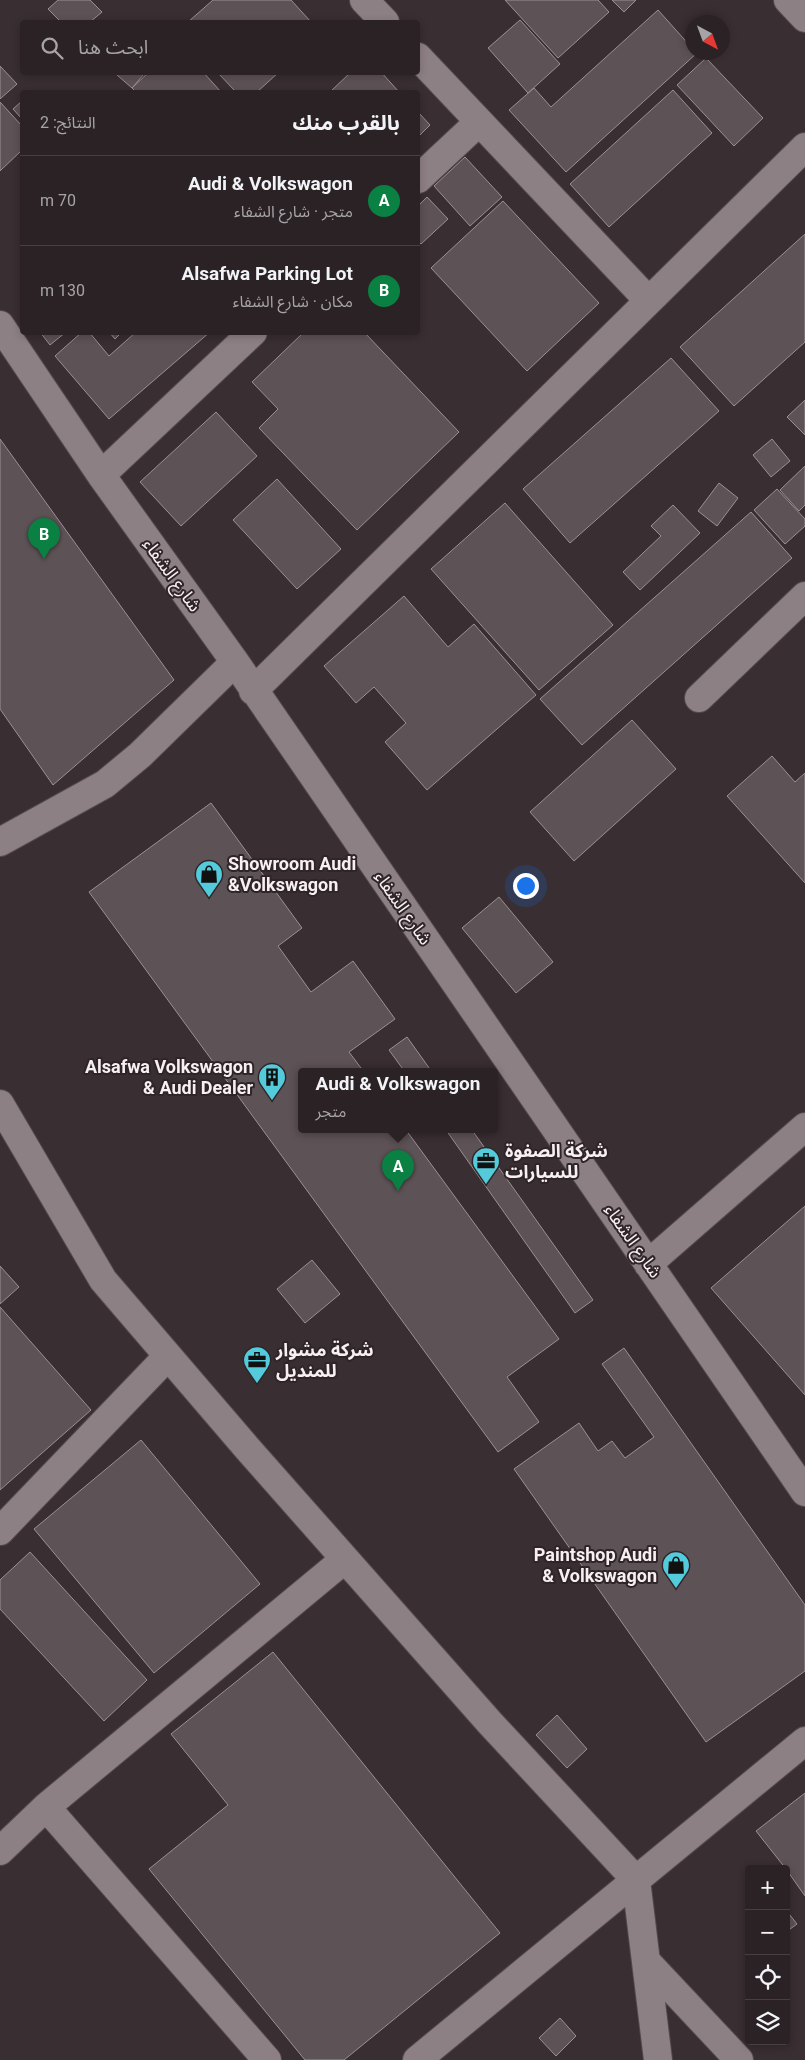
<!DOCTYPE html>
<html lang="ar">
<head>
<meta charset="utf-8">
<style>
	body { margin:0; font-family:Roboto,"Noto Sans Arabic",sans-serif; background:#372f32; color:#f1f3f6; direction:rtl }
	.controls { position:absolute; right:15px; bottom:15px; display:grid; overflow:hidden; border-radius:5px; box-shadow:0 2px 8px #0003 }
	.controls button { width:45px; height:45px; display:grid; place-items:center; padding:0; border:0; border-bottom:1px solid #473f43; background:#2b2226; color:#f1f3f6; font:25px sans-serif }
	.compass { position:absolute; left:685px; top:15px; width:45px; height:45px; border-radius:50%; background:#2b2226; box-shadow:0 2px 8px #0003; rotate:139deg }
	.you { position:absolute; left:525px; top:885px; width:18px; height:18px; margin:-12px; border:4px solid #fff; border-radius:50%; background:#1a73e8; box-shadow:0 0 0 8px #1a73e833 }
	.badge { display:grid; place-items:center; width:32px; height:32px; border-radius:50%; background:#0b8043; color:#fff; font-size:16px; font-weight:700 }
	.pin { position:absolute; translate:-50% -41px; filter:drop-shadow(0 1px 2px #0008) }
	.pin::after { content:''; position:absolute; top:26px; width:18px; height:15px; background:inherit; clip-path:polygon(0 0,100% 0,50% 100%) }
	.popup { position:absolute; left:298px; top:1068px; width:200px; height:65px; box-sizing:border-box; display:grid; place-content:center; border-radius:5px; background:#2b2226; filter:drop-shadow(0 1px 4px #0005); font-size:16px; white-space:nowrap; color:#a6a4a7 }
	.popup b { font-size:19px; color:#f1f3f6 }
	.popup::after { content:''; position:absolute; left:50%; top:100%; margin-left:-10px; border:10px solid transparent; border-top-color:#2b2226 }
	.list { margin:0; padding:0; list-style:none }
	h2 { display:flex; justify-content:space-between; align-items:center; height:65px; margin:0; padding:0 20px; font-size:21px }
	h2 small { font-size:16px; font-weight:400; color:#a6a4a7 }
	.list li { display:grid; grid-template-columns:32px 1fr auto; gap:15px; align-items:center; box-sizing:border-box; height:90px; padding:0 20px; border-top:1px solid #473f43 }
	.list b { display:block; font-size:19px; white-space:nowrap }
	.list p { margin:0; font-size:16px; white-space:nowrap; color:#a6a4a7 }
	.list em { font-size:16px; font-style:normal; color:#a6a4a7 }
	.icon { flex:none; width:28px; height:28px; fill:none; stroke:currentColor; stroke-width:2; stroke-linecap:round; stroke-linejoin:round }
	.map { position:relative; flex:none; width:805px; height:2060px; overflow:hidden; direction:ltr }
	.search { position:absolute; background:#2b2226; box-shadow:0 2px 8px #0003; left:20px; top:20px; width:400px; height:55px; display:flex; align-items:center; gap:12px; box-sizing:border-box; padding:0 18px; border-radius:5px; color:#a6a4a7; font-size:19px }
	.panel { position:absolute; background:#2b2226; box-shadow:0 2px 8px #0003; left:20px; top:90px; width:400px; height:245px; border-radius:5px; direction:rtl }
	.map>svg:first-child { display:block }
</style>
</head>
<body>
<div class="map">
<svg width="805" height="2060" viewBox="0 0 805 2060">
	<rect width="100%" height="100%" fill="#392e32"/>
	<path fill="#5d5255" stroke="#9d9094" d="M58,0h32l12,12 -12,10h-29l-13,-13z
		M213,0h78l20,22h-123z
		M505,0h93l11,12 -51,46z
		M612,0h24l-12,12z
		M658,10l34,38v4l5,1 -131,119 -57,-62 25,-22 17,19z
		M520,20l40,44 -32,29 -40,-45z
		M706,58l57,60 -29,28 -57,-61z
		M0,66l17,18 -17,15z
		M119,72h24l1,2 -12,14 -15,-13z
		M149,72h54l18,20h-85l-4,-4z
		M217,72h62l-22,20h-21z
		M351,72h30l18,20h-69z
		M673,90l39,43 -103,94 -39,-43z
		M22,101v18l-9,-10z
		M0,102l22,24v24l-22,21z
		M418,112l12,13 -12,12z
		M465,157l37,40 -32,29 -36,-40z
		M427,197l21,22 -27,25 -3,-3v-35z
		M503,201l96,102 -72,68 -96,-103z
		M805,234v108l-71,64 -54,-59z
		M40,332h26l-16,13z
		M82,332h7l20,24 27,-24h74l-101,87 -54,-63z
		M109,332h13l-7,7z
		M304,332h60l95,100 -102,98 -98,-102 19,-19 -26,-27z
		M671,358l48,53 -149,132 -47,-54z
		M805,400v35l-18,-18z
		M216,412l41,44 -76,70 -41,-44z
		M0,439l174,241 -121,105 -53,-76z
		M772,439l18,22 -19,16 -18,-22z
		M805,466v39l-6,6 -19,-21z
		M277,479l64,70 -44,40 -64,-69z
		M719,483l19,15 -21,28 -19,-15z
		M777,489l28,30v7l-20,18 -31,-34z
		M505,503l108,122 -74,65 -108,-121z
		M673,505l27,28 -60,57 -17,-18 38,-36 -10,-10z
		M751,512l41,46 -210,187 -42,-46z
		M404,596l44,51 26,-23 62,71 -109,95 -42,-48 21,-19 -32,-36 -18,16 -32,-37z
		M632,720l44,49 -102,92 -44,-49z
		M772,756l23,26 10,-9v110l-78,-87z
		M211,803l91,125 -24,18 33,46 42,-31 42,58 -46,33 15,20h-62v58h104l153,209 -52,38 32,45 -41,30 -409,-560z
		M499,897l54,65 -37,31 -54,-65z
		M407,1037l25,35h-27l-16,-22z
		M446,1130h26l121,170 -18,13z
		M805,1206v189l-94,-107z
		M312,1260l28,34 -35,29 -28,-34z
		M0,1266l19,21 -19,17z
		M0,1307l91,103 -91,80z
		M624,1348l181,257v66l-99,71 -192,-273 65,-46 19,28 14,-10 13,17 29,-21 -52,-73z
		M141,1440l119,144 -106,89 -120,-144z
		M30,1552l117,128 -43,41 -104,-112v-29z
		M273,1652l227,281 -156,127h-39l-156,-191 79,-64 -57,-71z
		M557,1715l30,34 -20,19 -31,-33z
		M805,1793v103l-19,-27 -30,-38z
		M786,1910l11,14 -11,8z
		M560,2018l16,18 -20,20 -17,-18z"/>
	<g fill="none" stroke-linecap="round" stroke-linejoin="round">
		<g stroke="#544b4e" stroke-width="30">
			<path id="minor" d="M364,0l21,22
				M788,0l17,18
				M418,57l230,243
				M418,179l61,-57
				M0,325l101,150 134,187 570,830
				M101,475l152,-143
				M253,691l552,-544
				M699,698l106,-102
				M0,842l105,-58 35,-29 95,-93
				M0,1104l103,176 144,168 243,275 146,157 22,180
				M648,1264l157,-137
				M0,1531l168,-175
				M46,1807l221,253
				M0,1851l46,-44 299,-248
				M646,1961l93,99
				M417,2060l388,-319"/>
		</g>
		<use href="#minor" stroke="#8d8084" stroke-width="28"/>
	</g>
	<defs>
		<g id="shop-pin" transform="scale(1.4375)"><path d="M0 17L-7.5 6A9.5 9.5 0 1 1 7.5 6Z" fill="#53cbda" stroke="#2f2528"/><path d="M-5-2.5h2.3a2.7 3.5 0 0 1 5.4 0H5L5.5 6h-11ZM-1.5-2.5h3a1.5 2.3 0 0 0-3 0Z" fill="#111"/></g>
		<g id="building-pin" transform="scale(1.4375)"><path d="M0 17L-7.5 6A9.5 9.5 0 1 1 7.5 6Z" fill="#53cbda" stroke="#2f2528"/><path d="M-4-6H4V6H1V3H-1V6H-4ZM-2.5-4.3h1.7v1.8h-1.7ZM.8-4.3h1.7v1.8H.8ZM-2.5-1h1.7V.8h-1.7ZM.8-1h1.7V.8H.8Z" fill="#111"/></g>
		<g id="office-pin" transform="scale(1.4375)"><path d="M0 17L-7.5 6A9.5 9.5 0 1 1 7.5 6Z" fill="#53cbda" stroke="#2f2528"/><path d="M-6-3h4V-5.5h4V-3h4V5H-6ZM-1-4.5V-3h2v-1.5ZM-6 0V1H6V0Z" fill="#111"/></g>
	</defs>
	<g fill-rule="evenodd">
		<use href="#shop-pin" x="209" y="874"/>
		<use href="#building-pin" x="272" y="1077"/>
		<use href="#office-pin" x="486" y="1161"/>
		<use href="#office-pin" x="257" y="1360"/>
		<use href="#shop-pin" x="676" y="1565"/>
	</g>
	<g text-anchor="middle" stroke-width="4" stroke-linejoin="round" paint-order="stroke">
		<g font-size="18" fill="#f7f0f2" stroke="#2f2528">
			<text transform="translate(172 575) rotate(54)" y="6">شارع الشفاء</text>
			<text transform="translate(403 908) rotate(55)" y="6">شارع الشفاء</text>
			<text transform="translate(633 1241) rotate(55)" y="6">شارع الشفاء</text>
		</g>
		<g font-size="18" font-weight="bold" fill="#f7f0f2" stroke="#2f2528" text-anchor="start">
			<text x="228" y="870">Showroom Audi<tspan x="228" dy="21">&amp;Volkswagon</tspan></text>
			<text x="253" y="1073" text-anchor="end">Alsafwa Volkswagon<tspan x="253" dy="21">&amp; Audi Dealer</tspan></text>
			<text x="505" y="1157">شركة الصفوة<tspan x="505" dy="21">للسيارات</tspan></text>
			<text x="276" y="1356">شركة مشوار<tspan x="276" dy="21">للمنديل</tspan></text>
			<text x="657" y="1561" text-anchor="end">Paintshop Audi<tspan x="657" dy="21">&amp; Volkswagon</tspan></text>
		</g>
	</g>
</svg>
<div class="controls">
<button>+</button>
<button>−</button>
<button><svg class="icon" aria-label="locate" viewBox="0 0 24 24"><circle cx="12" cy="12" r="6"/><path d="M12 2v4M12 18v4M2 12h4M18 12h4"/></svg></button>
<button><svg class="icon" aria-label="layers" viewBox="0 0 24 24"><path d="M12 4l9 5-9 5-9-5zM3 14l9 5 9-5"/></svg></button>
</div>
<svg class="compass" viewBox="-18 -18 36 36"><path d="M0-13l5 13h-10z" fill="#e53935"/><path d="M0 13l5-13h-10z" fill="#a6a4a7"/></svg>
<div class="you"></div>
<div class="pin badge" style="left:398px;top:1191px">A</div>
<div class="popup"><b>Audi &amp; Volkswagon</b>متجر</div>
<div class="pin badge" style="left:44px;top:559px">B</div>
<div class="search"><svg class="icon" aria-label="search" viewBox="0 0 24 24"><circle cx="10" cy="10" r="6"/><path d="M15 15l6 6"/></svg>ابحث هنا</div>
<section class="panel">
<h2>بالقرب منك<small>النتائج: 2</small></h2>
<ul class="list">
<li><span class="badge">A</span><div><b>Audi &amp; Volkswagon</b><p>متجر · شارع الشفاء</p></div><em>70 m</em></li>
<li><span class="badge">B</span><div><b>Alsafwa Parking Lot</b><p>مكان · شارع الشفاء</p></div><em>130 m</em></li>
</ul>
</section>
</div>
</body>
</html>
